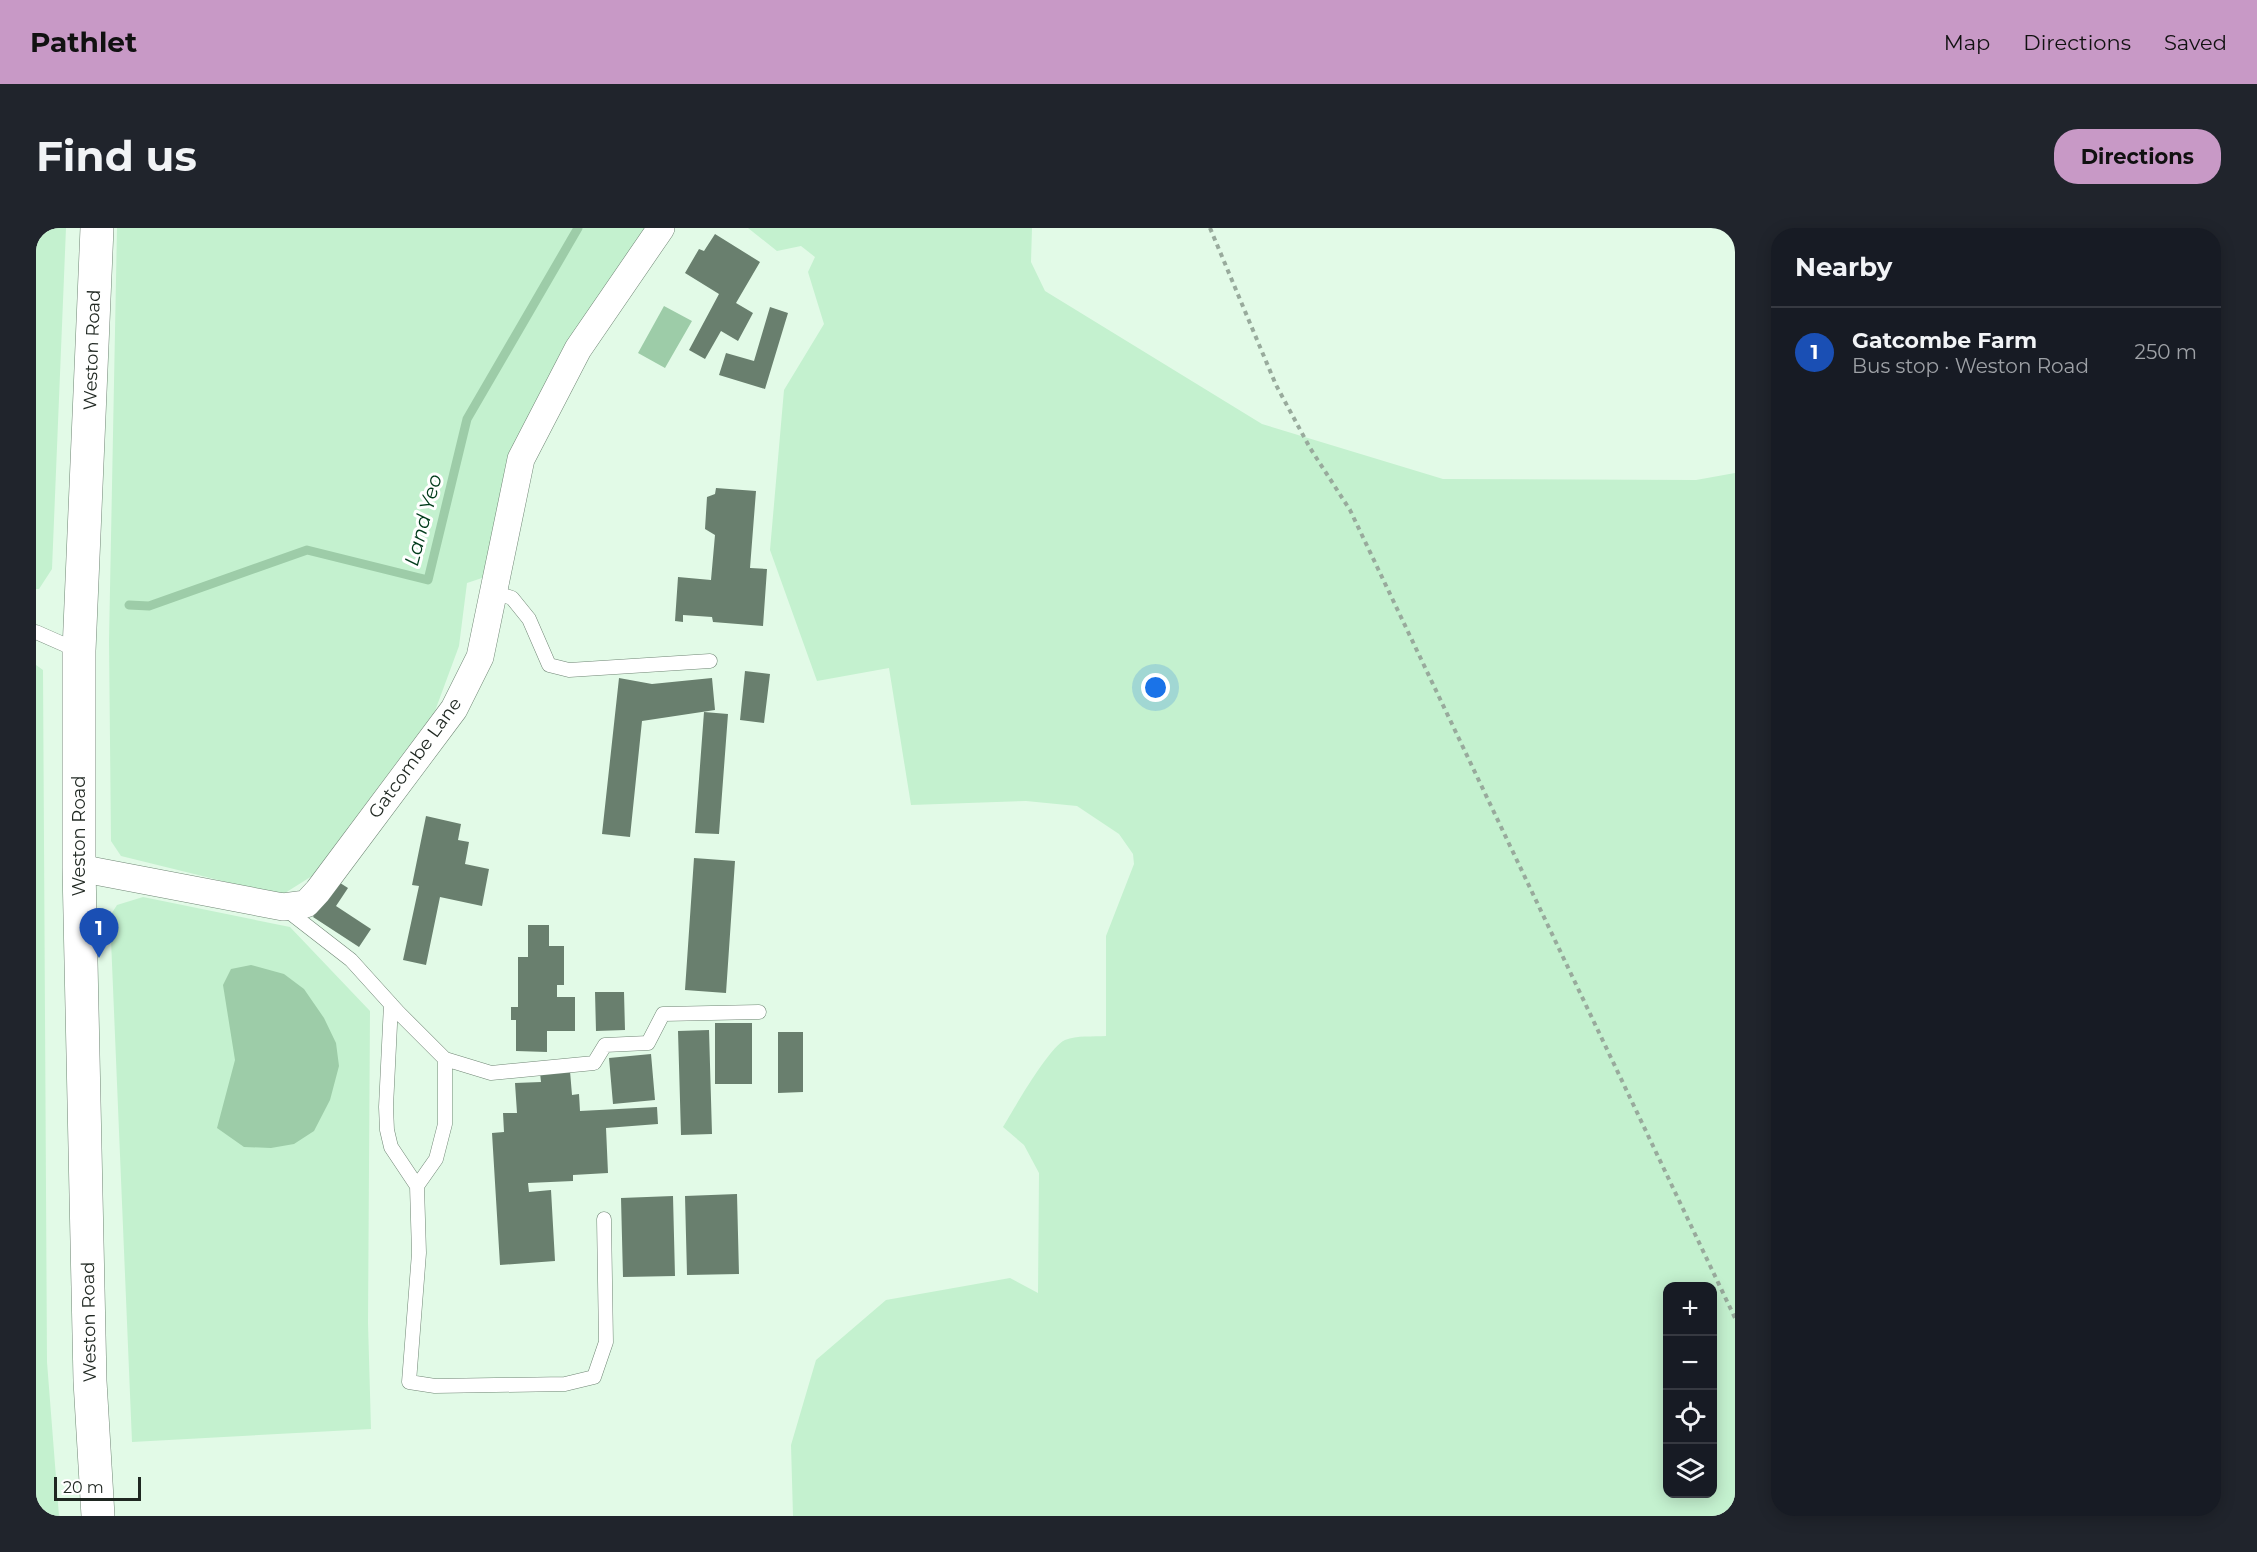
<!DOCTYPE html>
<html lang="en">
<head>
<meta charset="utf-8">
<style>
	body { margin:0; font-family:Montserrat,sans-serif; background:#20242c; color:#f1f3f6 }
	.controls { position:absolute; right:18px; bottom:18px; display:grid; overflow:hidden; border-radius:12px; box-shadow:0 3px 15px #0003 }
	.controls button { width:54px; height:54px; display:grid; place-items:center; padding:0; border:0; border-bottom:2px solid #363941; background:#171b24; color:#f1f3f6; font:30px sans-serif }
	.scale { position:absolute; left:18px; bottom:15px; width:87px; box-sizing:border-box; padding-left:6px; border:3px solid #1f2721; border-top:0; font-size:16px; line-height:21px; white-space:nowrap; color:#1f2721; -webkit-text-stroke:4px #fff; paint-order:stroke }
	.you { position:absolute; left:1120px; top:460px; width:21px; height:21px; margin:-15px; border:4px solid #fff; border-radius:50%; background:#1a73e8; box-shadow:0 0 0 9px #1a73e833 }
	.badge { display:grid; place-items:center; width:39px; height:39px; border-radius:50%; background:#c899c6; color:#fff; font-size:20px; font-weight:700 }
	.pin { position:absolute; translate:-50% -50px; filter:drop-shadow(0 2px 3px #0008) }
	.pin::after { content:''; position:absolute; top:32px; width:21px; height:18px; background:inherit; clip-path:polygon(0 0,100% 0,50% 100%) }
	.list { margin:0; padding:0; list-style:none }
	h2 { display:flex; justify-content:space-between; align-items:center; height:78px; margin:0; padding:0 24px; font-size:26px }
	h2 small { font-size:20px; font-weight:400; color:#9ea1a6 }
	.list li { display:grid; grid-template-columns:39px 1fr auto; gap:18px; align-items:center; box-sizing:border-box; height:90px; padding:0 24px; border-top:2px solid #363941 }
	.list b { display:block; font-size:22px; white-space:nowrap }
	.list p { margin:0; font-size:20px; white-space:nowrap; color:#9ea1a6 }
	.list em { font-size:20px; font-style:normal; color:#9ea1a6 }
	.icon { flex:none; width:33px; height:33px; fill:none; stroke:currentColor; stroke-width:2; stroke-linecap:round; stroke-linejoin:round }
	.map { position:relative; flex:none; width:1699px; height:1288px; overflow:hidden; border-radius:24px }
	header { display:flex; align-items:center; gap:36px; box-sizing:border-box; height:84px; padding:0 30px; background:#c899c6; color:#111 }
	header strong { font-size:28px }
	nav { display:flex; gap:33px; margin-inline-start:auto; font-size:21px }
	.intro { display:flex; align-items:center; justify-content:space-between; box-sizing:border-box; height:144px; padding:0 36px }
	h1 { margin:0; font-size:42px }
	.button { padding:15px 27px; border-radius:24px; background:#c899c6; color:#111; font-size:21px; font-weight:700 }
	main { display:flex; gap:36px; padding:0 36px }
	aside { flex:1; background:#171b24; border-radius:24px; box-shadow:0 3px 15px #0003 }
	.map>svg:first-child { display:block }
</style>
</head>
<body>
<header>
<strong>Pathlet</strong>
<nav><a>Map</a><a>Directions</a><a>Saved</a></nav>
</header>
<div class="intro"><h1>Find us</h1><a class="button">Directions</a></div>
<main>
<div class="map">
<svg width="1699" height="1288" viewBox="0 0 1699 1288">
	<rect width="100%" height="100%" fill="#e2fae7"/>
	<path fill="#c4f1cf" fill-rule="evenodd" d="M0,0h30l-14,341 -13,20h-3z
		M81,0h553l-114,180 -71,169 -18,6 -8,63 -24,65 -123,165 -27,17 -18,-1 -146,-36 -10,-15 -2,-200z
		M712,0h284l-1,34 14,29 217,133 181,55 253,1 39,-7v1043h-942l-2,-71 25,-85 70,-60 124,-22 28,15 1,-120 -15,-28 -21,-18c10,-17 46,-80 62,-87 12,-5 28,-3 41,-4v-100l28,-72 -1,-10 -14,-20 -42,-28 -51,-5 -115,4 -22,-137 -72,13 -47,-131 14,-160 40,-66 -16,-52 7,-15 -14,-11 -24,5zM1632,1058h44v208h-44z
		M0,437l7,5 4,692 12,154h-23z
		M107,669l147,30 80,84 -2,312 3,106 -239,13 -22,-526 7,-11z"/>
	<path fill="#9dcca8" d="M628,78l28,15 -27,47 -27,-15z
		M215,737l33,9 20,15 20,29 12,25 3,23 -9,34 -16,31 -20,13 -23,4 -27,-1 -27,-19 18,-68 -12,-75 8,-16z"/>
	<g fill="none" stroke-linecap="round" stroke-linejoin="round">
		<path stroke="#9dcca8" stroke-width="9" d="M93,377l20,1 158,-56 121,30 39,-161 111,-191"/>
	</g>
	<path fill="#697f6e" d="M679,6l45,28 -24,41 17,10 -15,28 -17,-10 -16,28 -16,-9 30,-56 -34,-21 14,-24 5,2z
		M734,79l18,6 -23,76 -46,-14 7,-22 28,8z
		M680,260l40,3 -6,77 17,1 -4,57 -50,-4 -1,-5 -29,-2v7l-8,-1 3,-44 33,3 4,-45 -10,-6 2,-32 8,-3z
		M709,443l25,3 -6,49 -24,-3z
		M583,450l33,6 60,-6 3,32 -73,11 -12,116 -28,-3z
		M668,484l24,2 -9,120 -24,-1z
		M390,588l35,8 -3,16 11,2 -4,22 24,5 -7,37 -42,-9 -14,68 -23,-5 16,-74 -7,-1z
		M658,630l41,3 -9,132 -41,-3z
		M301,653l11,7 -12,18 35,23 -12,18 -46,-30z
		M492,697h21v21h15v39h-7v12h18v34h-28v21l-31,-1v-31h-5v-13h7v-50h10z
		M559,764h29l1,38 -29,1z
		M679,795h37v61h-37z
		M673,802l3,104 -31,1 -3,-104z
		M742,804h25v60l-25,1z
		M615,826l4,46 -42,4 -4,-46z
		M534,843l2,24 7,-1 1,17 77,-4 1,17 -52,4 2,45 -35,2v6l-45,2 1,9 22,-2 4,71 -55,4 -8,-132 12,-1 -1,-19h14l-2,-30 26,-1 -1,-9z
		M701,966l2,80 -52,1 -2,-79z
		M637,968l2,80 -52,1 -2,-79z"/>
	<g fill="none" stroke-linecap="round" stroke-linejoin="round">
		<g stroke="#708675" stroke-width="15">
			<path id="lane" d="M458,364l18,6 17,21 20,46 20,5 141,-9
				M0,404l43,19
				M248,680l67,52 47,52 47,47 46,14 103,-10 11,-18 43,-2 15,-29 96,-2
				M355,776l-5,103 1,23 4,17 26,39
				M409,831v65l-9,35 -19,27 2,67 -10,129 26,4 130,-2 29,-7 12,-35 -2,-123"/>
		</g>
		<g stroke="#708675" stroke-width="28">
			<path id="street" d="M43,640l204,39 23,-3 12,-13 136,-182 26,-52 41,-198 57,-110 83,-121"/>
		</g>
		<g stroke="#708675" stroke-width="34">
			<path id="secondary" d="M61,0l-18,423v217l11,513 8,135"/>
		</g>
		<path stroke="#98aa9c" stroke-width="4" stroke-dasharray="4.5 4.5" stroke-linecap="butt" d="M1174,0l66,157 34,63 40,62 385,808"/>
		<use href="#lane" stroke="#fff" stroke-width="14"/>
		<use href="#street" stroke="#fff" stroke-width="27"/>
		<use href="#secondary" stroke="#fff" stroke-width="33"/>
	</g>
	<g text-anchor="middle" stroke-width="6" stroke-linejoin="round" paint-order="stroke">
		<g font-size="18" fill="#1f2721" stroke="#fff">
			<text transform="translate(56 122) rotate(-88)" y="6">Weston Road</text>
			<text transform="translate(379 530) rotate(-54)" y="6">Gatcombe Lane</text>
			<text transform="translate(43 608) rotate(-90)" y="6">Weston Road</text>
			<text transform="translate(53 1094) rotate(-91)" y="6">Weston Road</text>
		</g>
		<g font-size="20" font-style="italic" fill="#003b1a" stroke="#fff">
			<text transform="translate(387 292) rotate(-75)" y="7">Land Yeo</text>
		</g>
	</g>
</svg>
<div class="controls">
<button>+</button>
<button>−</button>
<button><svg class="icon" aria-label="locate" viewBox="0 0 24 24"><circle cx="12" cy="12" r="6"/><path d="M12 2v4M12 18v4M2 12h4M18 12h4"/></svg></button>
<button><svg class="icon" aria-label="layers" viewBox="0 0 24 24"><path d="M12 4l9 5-9 5-9-5zM3 14l9 5 9-5"/></svg></button>
</div>
<div class="scale">20 m</div>
<div class="you"></div>
<div class="pin badge" style="left:63px;top:730px;background:#1a4fb4">1</div>
</div>
<aside>
<h2>Nearby<small></small></h2>
<ul class="list">
<li><span class="badge" style="background:#1a4fb4">1</span><div><b>Gatcombe Farm</b><p>Bus stop · Weston Road</p></div><em>250 m</em></li>
</ul>
</aside>
</main>
</body>
</html>
